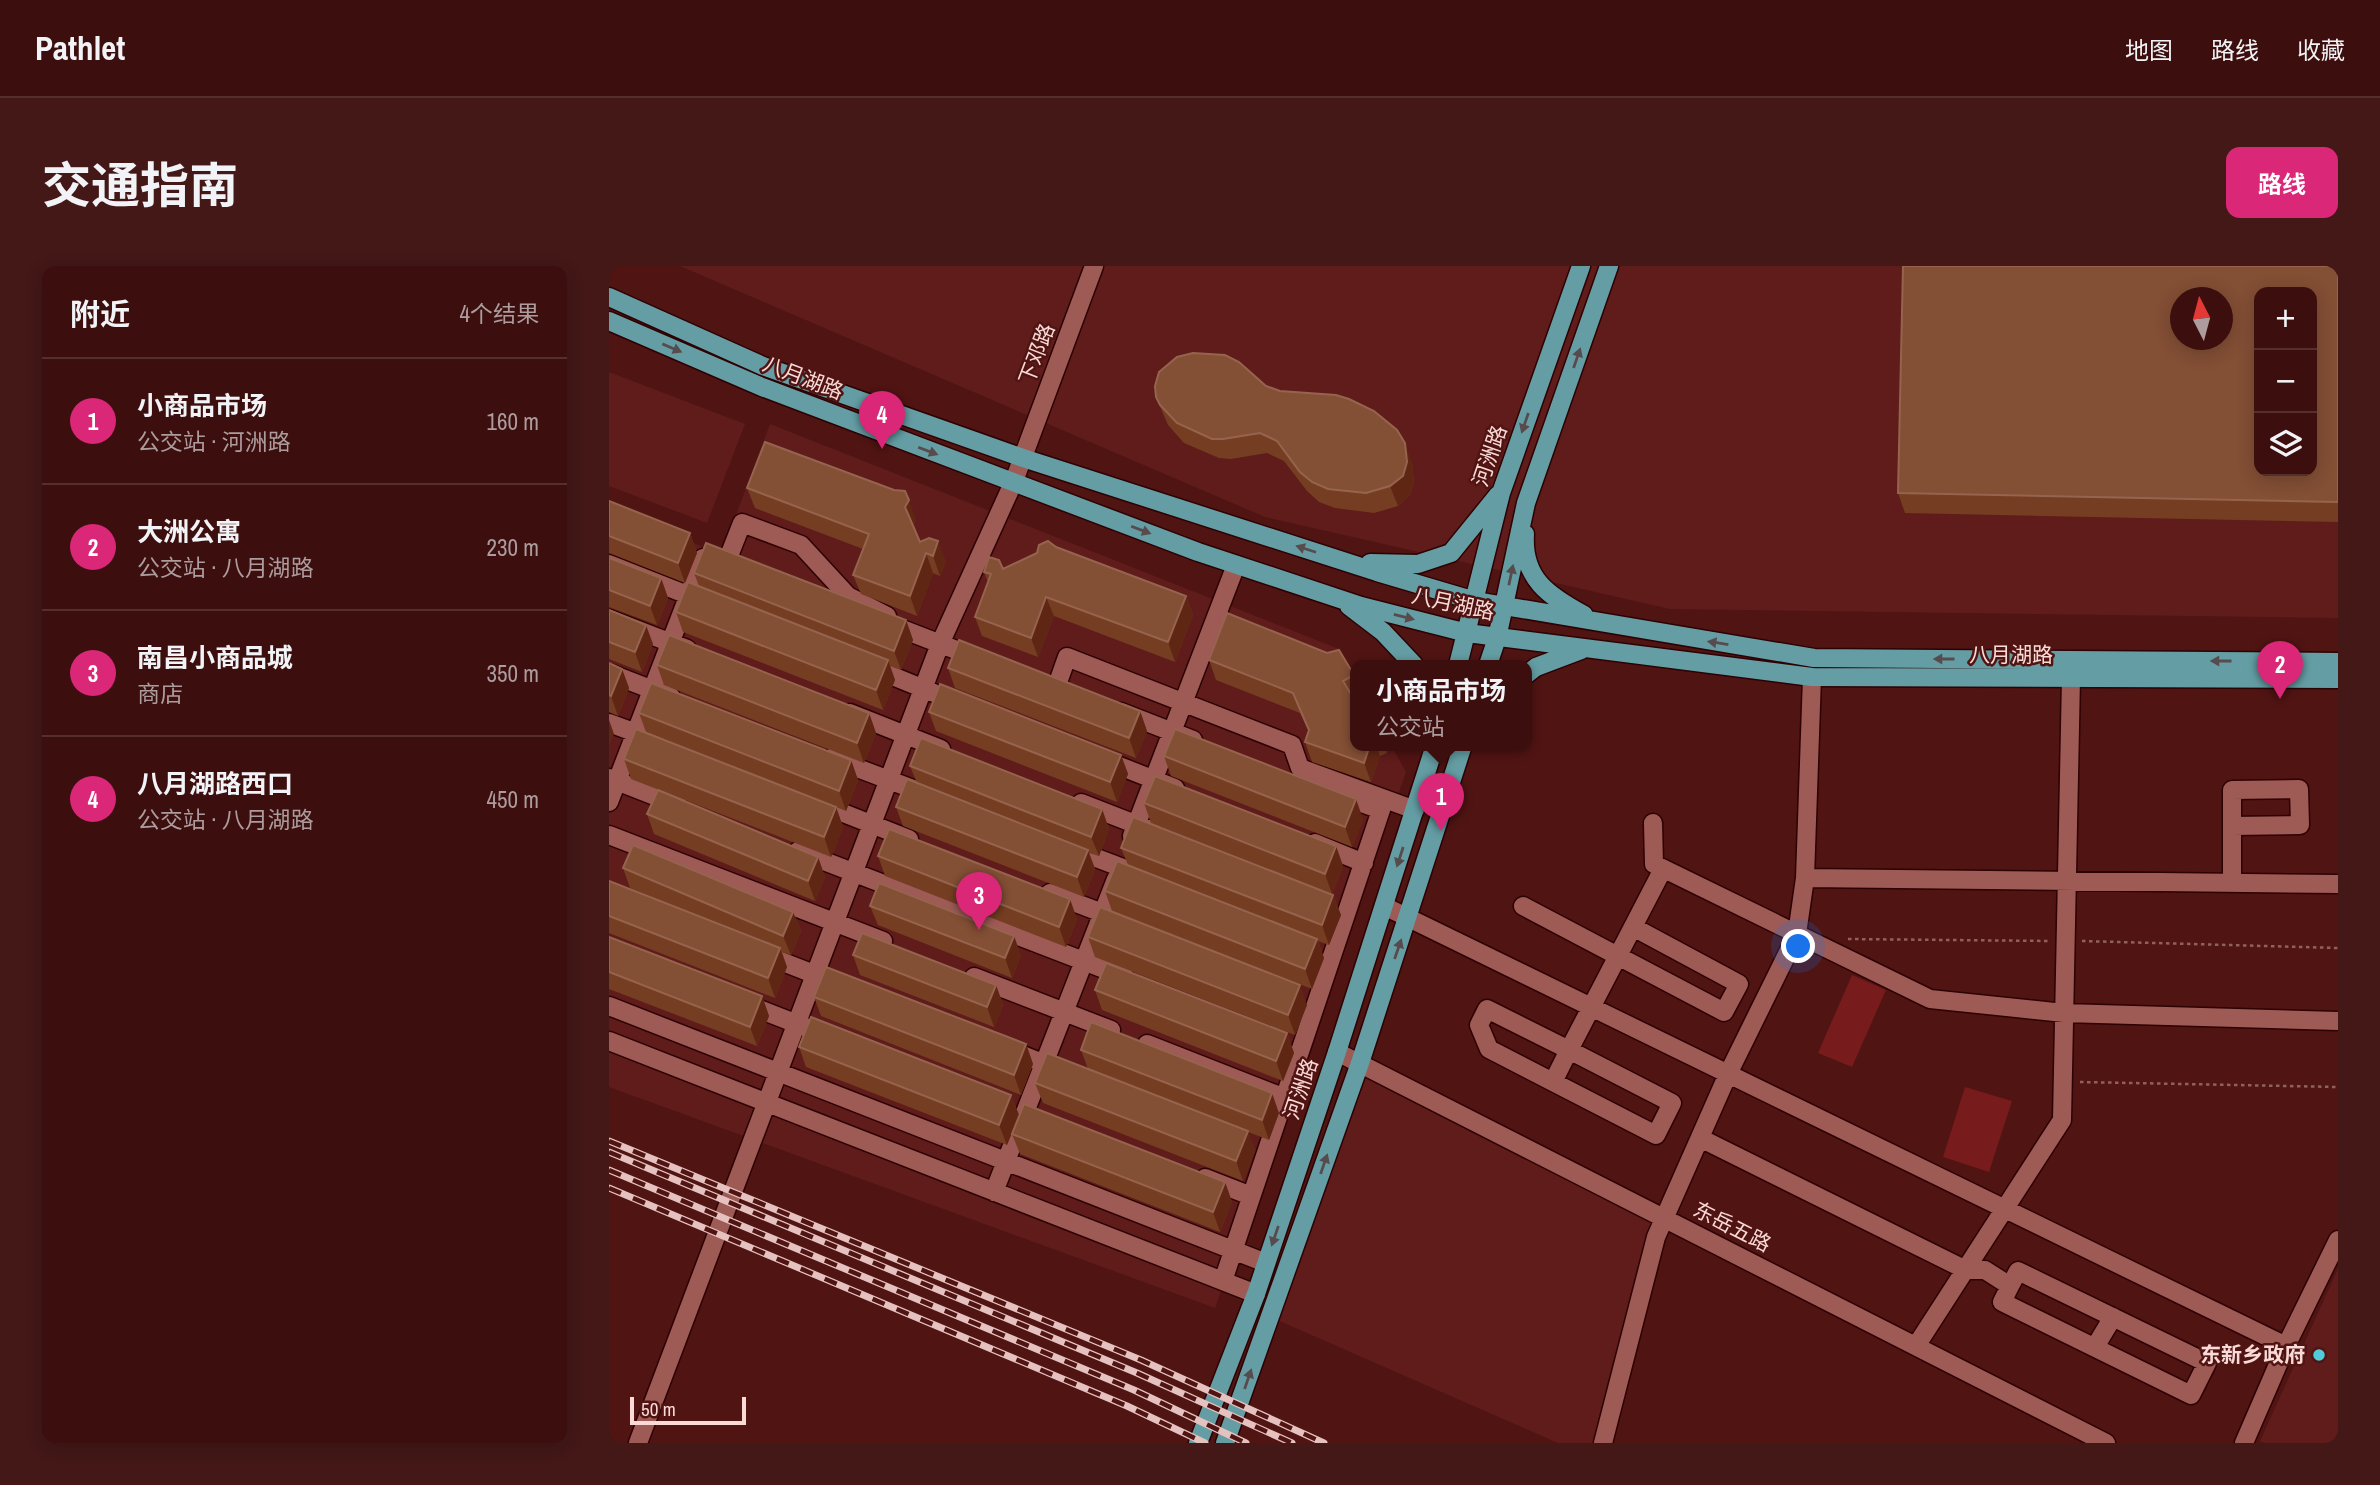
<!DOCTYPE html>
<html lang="zh">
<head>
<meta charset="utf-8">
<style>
	body { margin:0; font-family:"Archivo Narrow","Noto Sans SC",sans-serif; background:#431817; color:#f1f3f6 }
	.controls { position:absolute; right:21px; top:21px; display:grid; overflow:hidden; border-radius:14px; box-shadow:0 4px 18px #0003 }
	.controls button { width:63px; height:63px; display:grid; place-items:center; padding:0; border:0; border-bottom:2px solid #552f2e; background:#3c0f0e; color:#f1f3f6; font:35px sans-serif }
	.compass { position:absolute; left:1561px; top:21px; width:63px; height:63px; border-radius:50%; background:#3c0f0e; box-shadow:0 4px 18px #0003; rotate:354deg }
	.scale { position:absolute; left:21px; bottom:18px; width:116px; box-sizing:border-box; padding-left:7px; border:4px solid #fadad7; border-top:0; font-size:19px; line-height:24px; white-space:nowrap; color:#fadad7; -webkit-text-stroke:5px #501413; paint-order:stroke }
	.you { position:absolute; left:1190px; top:681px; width:24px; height:24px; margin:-18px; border:5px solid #fff; border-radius:50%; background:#1a73e8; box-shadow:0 0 0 10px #1a73e833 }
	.badge { display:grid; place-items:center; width:46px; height:46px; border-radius:50%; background:#db2777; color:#fff; font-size:23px; font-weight:700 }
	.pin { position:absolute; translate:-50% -58px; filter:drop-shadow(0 2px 4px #0008) }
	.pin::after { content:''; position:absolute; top:37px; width:24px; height:21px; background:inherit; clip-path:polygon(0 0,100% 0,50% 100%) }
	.popup { position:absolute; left:741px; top:394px; width:182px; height:91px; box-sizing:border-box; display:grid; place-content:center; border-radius:14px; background:#3c0f0e; filter:drop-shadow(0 2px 5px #0005); font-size:23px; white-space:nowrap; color:#ac9c9e }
	.popup b { font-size:26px; color:#f1f3f6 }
	.popup::after { content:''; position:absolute; left:50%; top:100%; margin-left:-14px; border:14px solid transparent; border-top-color:#3c0f0e }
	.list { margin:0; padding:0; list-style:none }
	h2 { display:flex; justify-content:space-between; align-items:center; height:91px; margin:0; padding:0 28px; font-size:30px }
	h2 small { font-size:23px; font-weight:400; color:#ac9c9e }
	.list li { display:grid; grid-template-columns:46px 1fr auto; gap:21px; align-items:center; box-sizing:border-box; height:126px; padding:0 28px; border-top:2px solid #552f2e }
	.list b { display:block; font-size:26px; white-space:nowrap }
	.list p { margin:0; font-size:23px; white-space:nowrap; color:#ac9c9e }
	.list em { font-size:23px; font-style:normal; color:#ac9c9e }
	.icon { flex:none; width:38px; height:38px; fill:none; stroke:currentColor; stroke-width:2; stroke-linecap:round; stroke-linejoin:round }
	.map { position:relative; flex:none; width:1729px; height:1177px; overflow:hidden; border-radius:14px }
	header { display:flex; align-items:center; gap:42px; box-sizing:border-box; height:98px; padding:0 35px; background:#3c0f0e; border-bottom:2px solid #552f2e }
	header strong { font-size:33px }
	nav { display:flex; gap:38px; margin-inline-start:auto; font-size:24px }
	.intro { display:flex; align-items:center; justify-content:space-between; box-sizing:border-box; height:168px; padding:0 42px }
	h1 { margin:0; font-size:49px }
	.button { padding:18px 32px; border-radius:14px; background:#db2777; color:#fff; font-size:24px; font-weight:700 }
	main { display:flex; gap:42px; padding:0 42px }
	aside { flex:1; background:#3c0f0e; border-radius:14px; box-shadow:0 4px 18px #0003 }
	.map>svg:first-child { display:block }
</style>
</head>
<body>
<header>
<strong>Pathlet</strong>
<nav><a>地图</a><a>路线</a><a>收藏</a></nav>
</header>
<div class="intro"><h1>交通指南</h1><a class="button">路线</a></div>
<main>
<aside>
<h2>附近<small>4个结果</small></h2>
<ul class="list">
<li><span class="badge">1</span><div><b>小商品市场</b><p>公交站 · 河洲路</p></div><em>160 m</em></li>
<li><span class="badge">2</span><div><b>大洲公寓</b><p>公交站 · 八月湖路</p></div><em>230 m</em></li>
<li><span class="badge">3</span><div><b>南昌小商品城</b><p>商店</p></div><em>350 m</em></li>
<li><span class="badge">4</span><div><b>八月湖路西口</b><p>公交站 · 八月湖路</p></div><em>450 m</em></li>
</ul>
</aside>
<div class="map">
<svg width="1729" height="1177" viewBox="0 0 1729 1177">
	<rect width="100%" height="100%" fill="#501413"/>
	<path fill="#5f1c1b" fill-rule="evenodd" d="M71,0h1658v352l-668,-9 -405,-92zM1650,26h53v179h-53zM1572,32h42v42h-42z
		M0,106l136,52 -38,99 -98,-37z
		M161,158l569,225 16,30v66h36l15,27 -191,536 -606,-221v-581l112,49z
		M756,810l288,141 -56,226h-39l-283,-124z
		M1729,1003v174h-73l-5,-2z"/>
	<path fill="#771b1c" d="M1243,709l34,15 -34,77 -34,-14z
		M1356,821l47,14 -23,71 -46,-15z"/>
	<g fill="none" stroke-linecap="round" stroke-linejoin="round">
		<g stroke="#2d0203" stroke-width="21">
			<path id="minor" d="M118,295l15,-38 59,22 47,51 39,20
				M0,298l94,37
				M0,353l78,30
				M280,358l88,34
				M264,402l61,25
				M0,407l62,24
				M447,422l11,-31 225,88 8,23 115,42
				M512,446l72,28
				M241,447l91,36
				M0,457l46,17
				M485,490l81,32
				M222,492l95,36
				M0,512l69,27
				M0,536l94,-244
				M209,537l91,36
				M472,537l72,28
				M1044,557l1,41 276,135 134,14 274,8
				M1623,560l68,-1 -1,-36 -67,1v93
				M0,569l274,106
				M523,570l104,-271
				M706,577l49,20
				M461,582l66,25
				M189,585l327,126
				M1196,612l533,6
				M441,627l68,26
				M775,640l902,440
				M914,640l201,106 15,-28 -106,-57
				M156,689l59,23
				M365,711l137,53
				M137,738l59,23
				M0,740l657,257
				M0,775l647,253
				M538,778l138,54
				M401,784l55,22
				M728,786l769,391
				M944,816l16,-32 103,53 -16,32 -167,-86 -10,-24 8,-16 82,41 94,-181
				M1091,872l266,132h19l25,16 8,-15 189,92 -16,32 -189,-93 8,-16
				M596,912l46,18
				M385,926l122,-313
				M614,1015l158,-471 -47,-17
				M1307,1080l146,-226 9,-442
				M1486,1081l18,-30
				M29,1177l302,-799 74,-163 80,-215
				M994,1177l53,-206 72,-163 69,-140 8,-56 7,-201
				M1635,1177l42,-97 52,-106"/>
		</g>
		<g stroke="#2d0203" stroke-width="21">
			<path id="major" d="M0,31l154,69 260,92 354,114 98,29 339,57 524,4
				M0,55l153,66 436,165 163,54 106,27 345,44 526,2
				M916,268c-3,45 24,62 59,81
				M761,297l48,1 33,-11 47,-58
				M740,340l34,26 31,33
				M849,399l43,-172 80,-227
				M879,399l9,-27 29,-135 83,-237
				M918,408l9,-7 45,-17
				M589,1177l58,-149 81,-242 98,-307
				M616,1177l135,-380 103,-318"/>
		</g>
		<path stroke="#91605e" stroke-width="2.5" stroke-dasharray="3.5 3.5" stroke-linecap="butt" d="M1239,673l203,2
			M1473,675l256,7
			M1471,816l258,5"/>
		<use href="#minor" stroke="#9e5a55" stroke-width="18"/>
		<use href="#major" stroke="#649ea4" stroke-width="18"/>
		<g stroke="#e5c2bf" stroke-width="7">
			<path id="rail" d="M0,875l532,219 183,83
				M0,886l528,221 155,70
				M0,904l525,220 112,53
				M0,922l518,218 78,37"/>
		</g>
		<use href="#rail" stroke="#501413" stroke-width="4.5" stroke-dasharray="13" stroke-linecap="butt"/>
	</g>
	<path fill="#753e22" d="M1729,0v256l-433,-9 -7,-20z
		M657,120l14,5 132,72 2,19 -4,13 -12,11 -24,7 -39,-5 -16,-6 -12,-11 -23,-30 -17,-8 -36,6 -12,-1 -35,-15 -16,-18 -12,-28z
		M138,222l169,32 -3,5 7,17 26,19 -6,15 -7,-3 -16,43 -56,-22 -8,-19 10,-26 -108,-41z
		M0,235l81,32 7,20 -12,30 -76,-30z
		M447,281l130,49 7,19 -18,47 -121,-46 -16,41 -56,-21 -7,-19 13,-35 -4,-10 19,-3z
		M0,292l52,20 7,20 -11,27 -48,-18z
		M85,307l212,47 7,20 -12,30 -11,-4 5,14 -12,30 -200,-78 -7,-20 23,-26z
		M0,344l44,34 -11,28 -33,-13z
		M600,394l145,15 1,3v20l-1,1 1,46h30l2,8 -7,3 -9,26 -59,-20 -7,-20 4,-10 -9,-19 -84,-33z
		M0,397l13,6 7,19 -11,28 -9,-4z
		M48,399l212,48 7,20 -12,30 -200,-78z
		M339,402l192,43 7,20 -11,27 -181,-70z
		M320,446l192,43 7,19 -11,28 -181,-71z
		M30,447l212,47 7,20 -12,31 -200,-79z
		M555,490l199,63 -11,28 -181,-71z
		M15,493l212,48 7,20 -12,30 -200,-78z
		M301,500l192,43 7,20 -10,27 -10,-3 6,16 -11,28 -181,-71 -7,-19 21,-24z
		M535,537l192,43 7,20 -11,28 -181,-71z
		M38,548l171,43 7,20 -10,24 -161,-67z
		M512,582l212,47 8,20 -12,30 -11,-4 6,17 -12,31 -200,-78 -7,-20 23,-26z
		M269,590l199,63 -11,28 -181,-71z
		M14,602l170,44 8,19 -10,24 -9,-3 5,15 -12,31 -166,-65v-52l55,21 -34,-14z
		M261,640l151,49 -9,23 -134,-53z
		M0,671l153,59 7,20 -12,30 -148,-57z
		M479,671l219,68 -12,30 -200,-78z
		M244,689l143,30 7,20 -9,22 -134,-52z
		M486,724l192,43 7,20 -11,28 -181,-71z
		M205,731l212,47 7,20 -12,31 -200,-79z
		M190,781l212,48 8,20 -12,30 -201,-78z
		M472,784l198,63 -10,27 -21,-8 7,19 -12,30 -200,-78 -8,-20 53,-14z
		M403,868l213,48 7,20 -12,30 -200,-78z"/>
	<path fill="#602614" d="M796,177l7,20 2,19 -4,13 -12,11 -8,-20z
		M300,234l7,20 -4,7 -7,-20z
		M81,267l7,20 -12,30 -7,-20z
		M329,275l8,20 -6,15 -7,-20z
		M317,287l7,20 -16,43 -7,-20z
		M52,312l7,20 -11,27 -7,-19z
		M577,330l7,19 -18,47 -7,-20z
		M437,331l8,19 -16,41 -7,-19z
		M297,354l7,20 -12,30 -7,-19z
		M37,359l7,19 -11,28 -7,-20z
		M279,394l7,20 -12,30 -7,-20z
		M13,403l7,19 -11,28 -7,-20z
		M531,445l7,20 -11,27 -7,-20z
		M260,447l7,20 -12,30 -7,-20z
		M0,454l5,14 -5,12z
		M761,479h6l4,11 -9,26 -7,-19z
		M512,489l7,19 -11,28 -7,-20z
		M242,494l7,20 -12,31 -7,-20z
		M747,533l7,20 -11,28 -7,-20z
		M227,541l7,20 -12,30 -7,-20z
		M493,543l7,20 -10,27 -8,-19z
		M727,580l7,20 -11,28 -7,-20z
		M479,584l7,19 -11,28 -7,-20z
		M209,591l7,20 -10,24 -7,-20z
		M724,629l8,20 -12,30 -7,-20z
		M461,633l7,20 -11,28 -7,-20z
		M184,646l8,19 -10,24 -8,-19z
		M405,670l7,19 -9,23 -7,-20z
		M708,673l7,19 -12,31 -7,-20z
		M171,682l7,19 -12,31 -7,-20z
		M387,719l7,20 -9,22 -7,-20z
		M691,719l7,20 -12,30 -7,-20z
		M153,730l7,20 -12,30 -7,-19z
		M678,767l7,20 -11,28 -7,-20z
		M417,778l7,20 -12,31 -7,-20z
		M663,827l7,20 -10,27 -7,-20z
		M402,829l8,20 -12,30 -8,-20z
		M639,865l7,20 -12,30 -7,-20z
		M616,916l7,20 -12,30 -7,-20z"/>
	<path fill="#834f35" stroke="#96644e" stroke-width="2" fill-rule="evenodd" d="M1294,0h435v236l-440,-9zM1650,26h53v179h-53zM1572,32h42v42h-42z
		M584,87l32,2 14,7 27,24 14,5 56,4 13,4 25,12 23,19 8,13 2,19 -4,14 -13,10 -24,7 -38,-4 -16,-7 -12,-10 -23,-31 -17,-8 -37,6h-11l-35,-16 -17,-18 -4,-8 -1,-11 4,-14 18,-15z
		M156,176l129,48 11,1 4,9 -4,7 15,35 9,-4 9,3 -5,15 -7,-3 -16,43 -57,-21 16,-41 -122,-46z
		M0,235l81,32 -12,30 -69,-27z
		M439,275l8,6 130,49 -18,46 -122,-45 -15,41 -56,-21 16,-43 -7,-2 5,-15 10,3 4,9 34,-16 2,-8z
		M97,277l200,77 -12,31 -200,-78z
		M0,292l52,20 -11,28 -41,-16z
		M79,316l200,78 -12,30 -200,-78z
		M0,344l37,15 -11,27 -26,-10z
		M618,347l100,40 12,-3 15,25 -11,6 12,20v44h15l-6,18 -59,-21 4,-12 -16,-37 -84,-33z
		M60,369l200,78 -12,30 -200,-78z
		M350,374l181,71 -11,27 -181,-70z
		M0,397l13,6 -11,27 -2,-1z
		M42,417l200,77 -12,31 -200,-78z
		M331,418l181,71 -11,27 -181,-70z
		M27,463l200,78 -12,30 -200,-78z
		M566,463l181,70 -11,28 -181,-71z
		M312,472l181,71 -11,28 -181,-71z
		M546,510l181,70 -11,28 -181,-71z
		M298,513l181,71 -11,27 -181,-70z
		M49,524l160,67 -10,24 -161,-67z
		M524,551l200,78 -11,30 -201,-77z
		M280,563l181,70 -11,28 -181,-71z
		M24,579l160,67 -10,24 -160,-68z
		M508,595l200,78 -12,30 -200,-78z
		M0,615l171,67 -12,30 -159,-62z
		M270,617l135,53 -9,22 -135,-52z
		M491,641l200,78 -12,30 -200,-78z
		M253,667l134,52 -9,22 -134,-52z
		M0,671l153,59 -12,31 -141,-55z
		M497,697l181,70 -11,28 -181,-71z
		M217,701l200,77 -12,31 -200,-78z
		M202,751l200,78 -12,30 -200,-78z
		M482,756l181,71 -10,27 -181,-70z
		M438,787l201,78 -12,30 -201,-78z
		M415,838l201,78 -12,30 -201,-78z"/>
	<defs><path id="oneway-solid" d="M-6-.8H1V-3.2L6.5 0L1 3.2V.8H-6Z" transform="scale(1.75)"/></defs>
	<g fill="#584b4d">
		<use href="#oneway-solid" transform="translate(63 82) rotate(23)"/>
		<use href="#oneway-solid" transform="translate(968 92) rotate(-71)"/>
		<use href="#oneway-solid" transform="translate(916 157) rotate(109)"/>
		<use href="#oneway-solid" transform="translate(319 185) rotate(21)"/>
		<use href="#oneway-solid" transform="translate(532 264) rotate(21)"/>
		<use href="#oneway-solid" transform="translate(697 283) rotate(-162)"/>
		<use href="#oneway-solid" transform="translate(902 309) rotate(-78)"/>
		<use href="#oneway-solid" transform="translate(795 351) rotate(14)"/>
		<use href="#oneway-solid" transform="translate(1109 377) rotate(-171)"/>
		<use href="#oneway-solid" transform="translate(1335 393) rotate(-180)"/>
		<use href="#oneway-solid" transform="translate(1612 395) rotate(-180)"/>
		<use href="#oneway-solid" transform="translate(791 591) rotate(108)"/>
		<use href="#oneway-solid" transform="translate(789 683) rotate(-71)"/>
		<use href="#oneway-solid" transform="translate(715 898) rotate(-71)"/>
		<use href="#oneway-solid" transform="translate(666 970) rotate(109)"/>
		<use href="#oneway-solid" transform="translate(639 1113) rotate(-71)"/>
	</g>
	<circle fill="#52cbd8" stroke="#501413" stroke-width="2.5" cx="1710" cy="1089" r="7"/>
	<g text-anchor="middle" stroke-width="5" stroke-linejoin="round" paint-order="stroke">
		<g font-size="21" fill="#fadad7" stroke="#501413">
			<text transform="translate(428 88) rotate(-69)" y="7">下邓路</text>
			<text transform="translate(194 112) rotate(21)" y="7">八月湖路</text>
			<text transform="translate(881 190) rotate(-71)" y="7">河洲路</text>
			<text transform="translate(844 338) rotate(12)" y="7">八月湖路</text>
			<text x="1402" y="396">八月湖路</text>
			<text transform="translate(692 823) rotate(-71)" y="7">河洲路</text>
			<text transform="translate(1123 961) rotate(27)" y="7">东岳五路</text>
		</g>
		<g font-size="21" font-weight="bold" fill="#fadad7" stroke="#501413" text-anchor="end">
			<text x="1696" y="1096">东新乡政府</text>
		</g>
	</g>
</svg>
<div class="controls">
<button>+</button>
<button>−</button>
<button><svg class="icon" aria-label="layers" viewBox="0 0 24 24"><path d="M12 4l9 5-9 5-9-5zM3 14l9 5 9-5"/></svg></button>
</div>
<svg class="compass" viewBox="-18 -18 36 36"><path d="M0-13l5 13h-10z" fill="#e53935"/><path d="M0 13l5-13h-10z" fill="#ac9c9e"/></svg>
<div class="scale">50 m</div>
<div class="you"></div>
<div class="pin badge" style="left:832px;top:565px">1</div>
<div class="popup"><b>小商品市场</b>公交站</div>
<div class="pin badge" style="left:1671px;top:433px">2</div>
<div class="pin badge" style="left:370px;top:664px">3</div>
<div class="pin badge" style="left:273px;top:183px">4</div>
</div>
</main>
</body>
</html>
